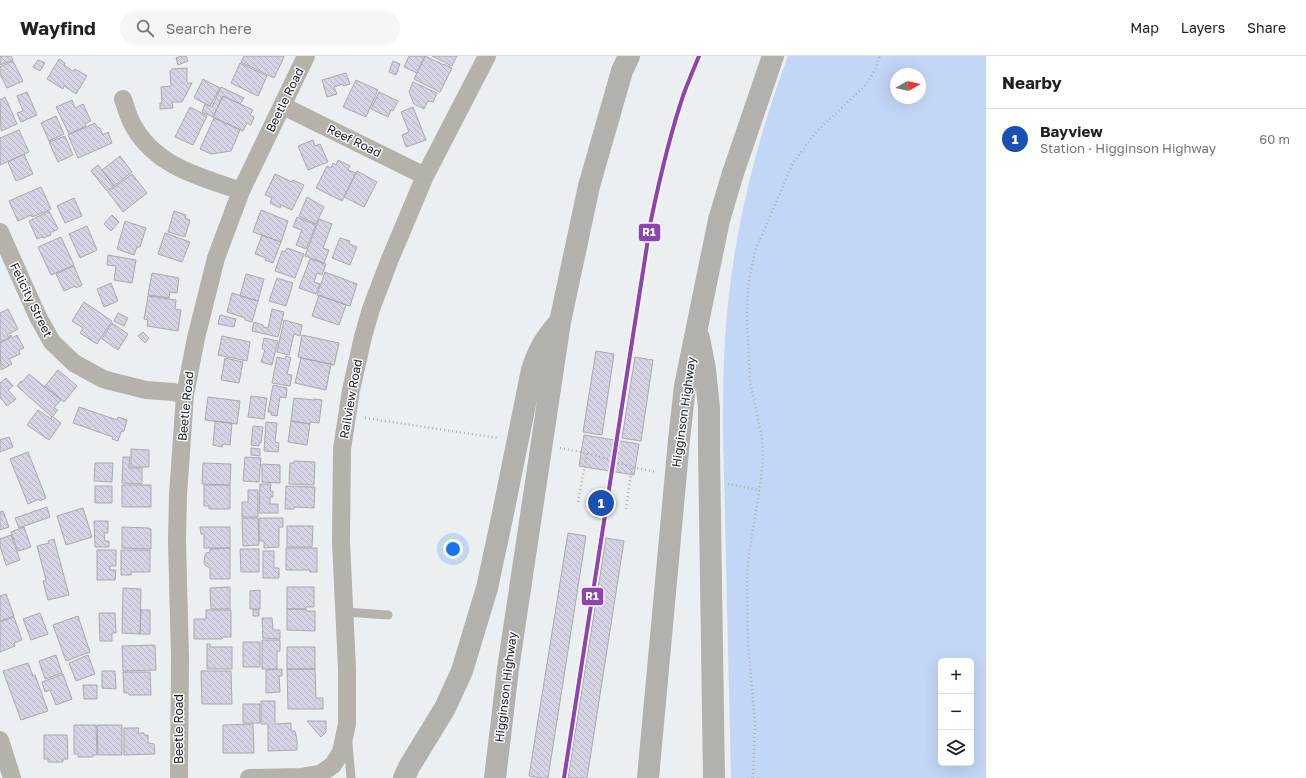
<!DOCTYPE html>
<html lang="en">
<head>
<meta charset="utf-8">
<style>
	body { margin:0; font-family:"Golos Text",sans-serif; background:#f6f6f6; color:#202124 }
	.controls { position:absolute; right:12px; bottom:12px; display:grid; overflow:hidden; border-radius:6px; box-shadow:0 4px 16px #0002 }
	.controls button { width:36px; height:36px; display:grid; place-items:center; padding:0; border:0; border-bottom:1px solid #e0e0e0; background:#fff; color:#202124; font:20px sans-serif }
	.compass { position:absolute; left:890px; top:12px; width:36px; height:36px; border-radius:50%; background:#fff; box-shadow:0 4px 16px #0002; rotate:81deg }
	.you { position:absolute; left:453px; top:493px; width:14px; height:14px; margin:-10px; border:3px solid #fff; border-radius:50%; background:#1a73e8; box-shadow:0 0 0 6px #1a73e833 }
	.badge { display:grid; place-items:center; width:26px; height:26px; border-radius:50%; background:#b45309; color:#fff; font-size:13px; font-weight:700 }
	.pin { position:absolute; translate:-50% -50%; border:2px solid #fff; box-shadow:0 1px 4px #0006 }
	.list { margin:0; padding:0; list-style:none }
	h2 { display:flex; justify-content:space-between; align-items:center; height:52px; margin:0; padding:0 16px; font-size:17px }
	h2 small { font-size:13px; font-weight:400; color:#757577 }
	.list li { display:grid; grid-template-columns:26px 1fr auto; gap:12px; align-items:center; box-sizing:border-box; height:60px; padding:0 16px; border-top:1px solid #e0e0e0 }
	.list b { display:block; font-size:15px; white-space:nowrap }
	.list p { margin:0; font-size:13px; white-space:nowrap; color:#757577 }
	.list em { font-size:13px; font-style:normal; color:#757577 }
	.icon { flex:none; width:22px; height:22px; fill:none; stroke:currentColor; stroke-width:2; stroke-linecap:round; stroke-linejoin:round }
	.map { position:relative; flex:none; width:986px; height:722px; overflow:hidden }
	header { display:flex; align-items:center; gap:24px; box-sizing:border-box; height:56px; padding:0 20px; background:#fff; border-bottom:1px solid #e0e0e0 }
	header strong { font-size:19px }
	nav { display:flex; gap:22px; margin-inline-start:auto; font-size:14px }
	.search { width:280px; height:36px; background:#f6f6f6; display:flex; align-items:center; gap:10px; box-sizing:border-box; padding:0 14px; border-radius:22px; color:#757577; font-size:15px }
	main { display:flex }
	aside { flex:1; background:#fff }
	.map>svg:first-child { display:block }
</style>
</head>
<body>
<header>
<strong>Wayfind</strong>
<div class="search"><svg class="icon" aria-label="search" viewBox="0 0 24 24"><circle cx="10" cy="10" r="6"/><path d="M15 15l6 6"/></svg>Search here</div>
<nav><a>Map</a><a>Layers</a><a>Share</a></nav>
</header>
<main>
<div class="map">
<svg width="986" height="722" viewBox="0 0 986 722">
	<defs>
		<pattern id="building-back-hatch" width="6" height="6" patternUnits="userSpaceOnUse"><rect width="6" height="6" fill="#d5d3e4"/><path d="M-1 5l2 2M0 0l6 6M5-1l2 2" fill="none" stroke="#b6b5c3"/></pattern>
	</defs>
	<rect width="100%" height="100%" fill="#eceff2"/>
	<path fill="#c2d6f5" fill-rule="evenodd" d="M788,0h198v722h-255l-8,-345c0,-32 0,-63 2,-94 6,-97 29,-192 63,-283zM896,18h24v24h-24zM941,605h30v102h-30z"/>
	<path fill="url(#building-back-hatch)" stroke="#a8aaac" d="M0,0h11l2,4 -13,5z
		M181,0h5l2,5 -10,4 -2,-7z
		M244,0h39l1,1 -10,21 -33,-16z
		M409,0h16l-8,17 -13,-6z
		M425,0l19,9v-1l8,4 -12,24 -26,-13z
		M432,0h25l-5,10z
		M59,3l6,4 -1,2 9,6 2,-2 12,7 -11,18 -12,-8 -1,3 -16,-10z
		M38,4l7,3 -5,8 -7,-4z
		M13,5l10,20 -16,7 -7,-14v-7z
		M393,5l7,3 -4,11 -7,-3z
		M240,7l27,13 -9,20 -27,-13z
		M187,12v15h5l-10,19h-10l1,6 -13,1v-6h2l-1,-16 10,-1 -1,-15 2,-2z
		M346,17l4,11 -6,2 -1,-2 -9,3 3,7 -10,3 -5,-17z
		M203,23l17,9 -10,18 -16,-8z
		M356,24l22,10 -12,27 -23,-10z
		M413,26l24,11 -4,9 -5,-1 -4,8 -10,-5 -5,-12z
		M221,31l23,11 -4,6 -17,-8 -10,21 -11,-5 3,-8 7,3z
		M27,36l10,23 -16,7 -4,-9 6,-2 -6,-15z
		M379,36l19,9 -5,10 -2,-1 -3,7 -17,-8z
		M223,40l30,14 -3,5 4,2 -3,8 -4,-2 -4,8 -30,-14z
		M5,41l12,27 -16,7 -1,-31z
		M72,44l3,8 8,-4 8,17 -6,3 1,2 -17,8 -13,-27z
		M190,51l17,9 -14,29 -18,-8z
		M413,51l13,33 -20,7 -4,-12 7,-3 -8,-20z
		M56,60l8,18 -15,7 -8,-18z
		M214,62l26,12 -9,21 -20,3 -11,-5z
		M95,67l2,4 3,1 3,7 5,-3 4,11 -34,15 -10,-23z
		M19,74l10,22 -29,13v-27z
		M65,80l8,19 -15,7 -9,-20z
		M313,84l2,6 5,-2 8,18 -20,8 -10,-24z
		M24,98l9,20 -17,7 -8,-19z
		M120,100l12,16 -18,14 -12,-16z
		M338,104l12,6 -2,4 8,3 -14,28 -26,-13 11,-22 4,2 2,-5 3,2z
		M98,109l16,21 -7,5 -16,-20z
		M357,115l20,11 -13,25 -20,-10z
		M132,118l15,19 -24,19 -15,-20z
		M275,118l17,8 1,-2 11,5 -12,25 -11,-5 -1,3 -10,-5 2,-5 -7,-3z
		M41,131l10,22 -19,8 -1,-2 -13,6 -9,-20z
		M307,141l17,10 -8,17 -17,-8z
		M74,142l8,18 -17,7 -8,-17z
		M261,154l27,11 -7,21 -28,-10z
		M49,155l9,18 -8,4 1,2 -8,3 -1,-1 -5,2 -8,-18z
		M174,155l12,4 -1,3 5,2 -5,17 -17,-5z
		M112,159l7,7 -8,9 -7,-7z
		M297,161l19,8 -10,24 -10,-4 6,-15 -9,-3z
		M319,163l13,5 -9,24 6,2 -5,13 -19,-7z
		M125,165l21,7 -6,19h-3l-3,8 -17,-6z
		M87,170l10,24 -17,8 -11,-24z
		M165,177l25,9 -8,20 -24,-8z
		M262,179l19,7 -8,21 -8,-3 1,-2 -11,-4z
		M61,181l13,28 -23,10 -13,-28z
		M340,182l10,3 -1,3 8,3 -7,18 -18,-7z
		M287,192l17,6 -9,24 -20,-7 7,-20 3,1z
		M108,199l28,5 -4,23 -18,-3 2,-14 -9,-1z
		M310,203l16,5 -4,11 -5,-2 -3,9 6,2 -4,10 -17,-6z
		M74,210l8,19 -6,3 -1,-2 -11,5 -8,-17z
		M325,216l32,12 -7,22 -33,-11z
		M152,217l27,5 -2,15 -7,-1 -1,6 -21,-3z
		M246,218l18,5 -6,22 -18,-5z
		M277,222l16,5 -7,23 -17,-5z
		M111,227l7,18 -14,6 -7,-18z
		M232,237l26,8 -6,21 -7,-2v-2l-18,-6z
		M319,239l27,10 -7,20 -27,-9z
		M148,240l28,4 -1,9 6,1 -3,21 -31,-5 1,-6 -4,-1z
		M84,246l28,19 -15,23 -17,-11 3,-5 -11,-7z
		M8,253l10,20 -11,6 2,3 -9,4v-29z
		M272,253l12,3 -6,25 -26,-6 2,-9 9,3v2l5,1z
		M118,257l10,5 -4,8 -10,-5z
		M220,259l16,4 -2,8 -16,-3z
		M284,264l18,5 -2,11 -6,-2 -5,21 -12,-3z
		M112,267l16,11 -10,16 -16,-11z
		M143,276l6,6 -4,5 -7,-7z
		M11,279l1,3 5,-3 7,13 -5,2 1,4 -11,5 3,5 -11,6 -1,-27 10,-5 -1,-2z
		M302,279l37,8 -5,22 -36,-8z
		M222,280l28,6 -3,19 -29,-6z
		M264,282l14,3 -6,24 -11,-3 4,-12 -3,-1z
		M596,295l18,3 -12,81 -19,-3z
		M286,300l5,2 -4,16 5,1 -2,11 -18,-3 5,-26 8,2z
		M635,301l18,3 -12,81 -19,-3z
		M225,302l18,4 -4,21 -18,-3z
		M301,302l30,6 -5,26 -31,-7z
		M58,314l19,16 -13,16 -19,-16z
		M29,318l32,26 -7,8 4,2 -6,7 -35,-31 4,-5 1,1z
		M6,322l7,8 -5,4 8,9 -9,7 -7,-9v-14z
		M273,329l14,3 -1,10 -6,-1 -3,19 -6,-1v-3h-3z
		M251,340l16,2 -3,21 -16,-2z
		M208,341l32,4 -3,23 -32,-4z
		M294,342l20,2v-1l8,1 -3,23 -9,-1v2l-19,-3z
		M79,351l38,13 1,-3 9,3 -3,11 -3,1 -3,9 -6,-2 1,-2 -40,-14z
		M38,354l13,9 1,-3 9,7 -12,17 -22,-15z
		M215,365l17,2 -2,22 -7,-1 -1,3 -9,-2z
		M291,365l19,3 -3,21 -19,-3z
		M266,366l11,1 -2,19 4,1 -1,9 -14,-1z
		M253,370l10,1 -2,16h-2v3l-8,-1z
		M584,379l55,9 -5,31 -55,-9z
		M9,381l4,10 -13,5v-12z
		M251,392l9,1v7l-9,-1z
		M131,393l18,1v17h-18z
		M28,396l18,46 -6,3 -1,-2 -11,5 -18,-45z
		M123,401h7l-1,11h13v16l-20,-1z
		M245,401l16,1 -2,24 -16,-1z
		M294,405l21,1 -1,23 -25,-1 1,-21h4z
		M95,407h18l-1,19 -18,-1z
		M203,407l28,1 -1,21 -28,-1z
		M262,408l18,1v18l-18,-1z
		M260,428h11l-1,7h3v6h-3v7h8v9h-19z
		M122,429h29v22h-29z
		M204,429h26v24h-21v-3h-5z
		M95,430h17v17h-17z
		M286,430l29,1 -1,21 -19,-1 -1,2h-9z
		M248,434h10v27h-16v-15h6z
		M47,451l3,10 -31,11 -4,-10z
		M83,452l9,29 -26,8 -9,-29z
		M3,455l6,16 -9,3v-18z
		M242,462h16l1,27 -16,1z
		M259,462h24v9h-4v20l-15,1v-7h-5z
		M94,465h14v12h-4l1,8h4v6h-14z
		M287,470h26l-1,21h-25z
		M24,471l7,20 -13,4 -7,-19z
		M122,471l27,1v1h2v20l-29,-1z
		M200,471h30v21h-26v-14h-3z
		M568,477l18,3 -38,242h-7l-12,-2z
		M11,479l9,25 -14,5 -6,-19v-7z
		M606,482l18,3 -37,237h-19z
		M54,483l15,56 -21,5 -5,-19 3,-1 -9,-34 12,-3 -1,-2z
		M230,492v31h-20v-11l-4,-2 -2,-3 1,-8 1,-2 4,-1v-3z
		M286,492h31v24h-7v-2h-24z
		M240,493h19v23h-18z
		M97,494h19v16h-6v4h6l-1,10h-18z
		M121,494h29v22h-19v3h-10z
		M263,495h11v17h5v10h-16z
		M230,531v22h-19l-1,-21z
		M287,531h27v20h-8v2h-19z
		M123,532l18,1 -1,45 -18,-1z
		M260,534v19h-10v-18z
		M6,538l8,22 -14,5v-25z
		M253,553l6,1v6h-6z
		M287,553h19v2h9v20l-28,-1z
		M141,554h9v24h-10z
		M206,554h25v27h-9v2h-28v-20h12z
		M40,557l8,21 -17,6 -8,-21z
		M99,557h16l1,20h-4v8h-12z
		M78,560l12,36 -24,9 -13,-36z
		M14,561l8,23 -8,3 1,3 -15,6v-30z
		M262,562h10l1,12h7v9l-17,-1z
		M262,584h18v11h-3v18h-15z
		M243,586h17v25h-17z
		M207,588h3v3h22v22h-25z
		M155,589l1,25 -33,1 -1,-25z
		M287,591h28v22h-28z
		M56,599l6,18 -17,6 -6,-18z
		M88,599l7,19 -19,7 -7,-18z
		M28,607l5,13 2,-1 13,36 -27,9 -18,-49z
		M282,613v7h-3l1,16 -14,1v-23z
		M287,613h28l1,29h7v11h-35z
		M102,615h13l1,18 -14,-1z
		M201,615h30l1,33h-30z
		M123,616h27l1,23h-22v-2h-5z
		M63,618l9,25 -16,6 -6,-15 -5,2 -3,-10z
		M83,629h14v14h-13z
		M261,645h14v23l16,-1v8h4l2,9v10l-29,1v-27h-7z
		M243,648h17v19h-17z
		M307,665h19v11l-5,5z
		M253,668l1,29h-31v-28z
		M74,669h22l1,30h-4v2h-15v-3h-4z
		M97,669h25v30h-24z
		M124,672h15l-1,5h6v2h4v8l6,1 1,10 -31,1z
		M44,679h23l1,24h-5v3h-15v-3h-4z"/>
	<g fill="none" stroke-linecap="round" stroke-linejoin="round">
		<path stroke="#b1afad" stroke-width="2.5" stroke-dasharray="1 3" stroke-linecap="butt" d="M365,362l133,20
			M560,392l27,5 45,14 24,5
			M728,428l31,6
			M578,446l9,-49
			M626,453l6,-42
			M753,722l2,-54 -7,-81 -1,-68 3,-28 11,-68 2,-21 -1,-20 -12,-56 -3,-65 1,-31 7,-35 38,-88 24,-32 49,-46 10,-17 4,-12"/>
		<path stroke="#b5b1ab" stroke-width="9" d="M345,556l43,3
			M348,688l3,34"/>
		<path stroke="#b5b1ab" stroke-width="18" d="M123,43c3,9 6,20 11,28 23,40 67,50 107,64
			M283,50l142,70
			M0,176l38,85 14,25 22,21 29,16 7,2 36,9 27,2 12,3
			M0,684l12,38
			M179,722l1,-120 -3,-117 1,-46 7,-100 11,-57 20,-80 25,-67 65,-135
			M249,722l52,-1 19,-3 13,-9 8,-13 6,-28v-55l-6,-127 1,-93 9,-59 12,-53 8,-28 19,-50 35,-83 62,-120"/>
		<path stroke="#b2b1ae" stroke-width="22" d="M699,282l6,31 4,39v42l5,328
			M404,722l5,-11 36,-59 17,-37 25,-83 15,-70 30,-148c6,-19 13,-31 26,-46
			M495,722l13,-109 52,-347 29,-136 33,-115 7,-15
			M648,722l31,-338 6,-54 34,-166 14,-47 40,-117"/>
		<g stroke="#f9fbff" stroke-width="7">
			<path id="rail-1" d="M564,722l87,-558c9,-43 19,-86 33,-127 5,-13 10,-25 15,-37"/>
		</g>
		<use href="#rail-1" stroke="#8e44ad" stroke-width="4"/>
	</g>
	<g text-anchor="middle" stroke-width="3" stroke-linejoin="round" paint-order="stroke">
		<g font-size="12" fill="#1a1b1d" stroke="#f9fbff">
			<text transform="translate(285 44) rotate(-64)" y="4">Beetle Road</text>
			<text transform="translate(354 85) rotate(26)" y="4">Reef Road</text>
			<text transform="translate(31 244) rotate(64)" y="4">Felicity Street</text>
			<text transform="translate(351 343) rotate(-80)" y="4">Railview Road</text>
			<text transform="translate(186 350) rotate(-84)" y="4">Beetle Road</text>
			<text transform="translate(684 356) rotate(-82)" y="4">Higginson Highway</text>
			<text transform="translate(506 631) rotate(-83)" y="4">Higginson Highway</text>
			<text transform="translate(179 673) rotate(-90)" y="4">Beetle Road</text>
		</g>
	</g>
	<g stroke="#f9fbff" stroke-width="1.5">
		<rect x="638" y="167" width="23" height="19" rx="4" fill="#8e44ad"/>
		<rect x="581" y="531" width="23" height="19" rx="4" fill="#8e44ad"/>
	</g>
	<g font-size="11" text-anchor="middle" font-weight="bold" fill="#fff">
		<text x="649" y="180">R1</text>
		<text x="592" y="544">R1</text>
	</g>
</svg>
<div class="controls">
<button>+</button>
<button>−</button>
<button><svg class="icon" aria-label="layers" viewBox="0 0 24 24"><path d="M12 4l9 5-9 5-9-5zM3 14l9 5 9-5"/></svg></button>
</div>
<svg class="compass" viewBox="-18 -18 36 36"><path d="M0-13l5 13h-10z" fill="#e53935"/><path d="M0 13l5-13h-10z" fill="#757577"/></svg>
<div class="you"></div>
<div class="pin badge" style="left:601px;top:447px;background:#1a4fb4">1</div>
</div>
<aside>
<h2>Nearby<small></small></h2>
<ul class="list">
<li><span class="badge" style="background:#1a4fb4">1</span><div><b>Bayview</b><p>Station · Higginson Highway</p></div><em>60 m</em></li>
</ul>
</aside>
</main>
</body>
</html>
